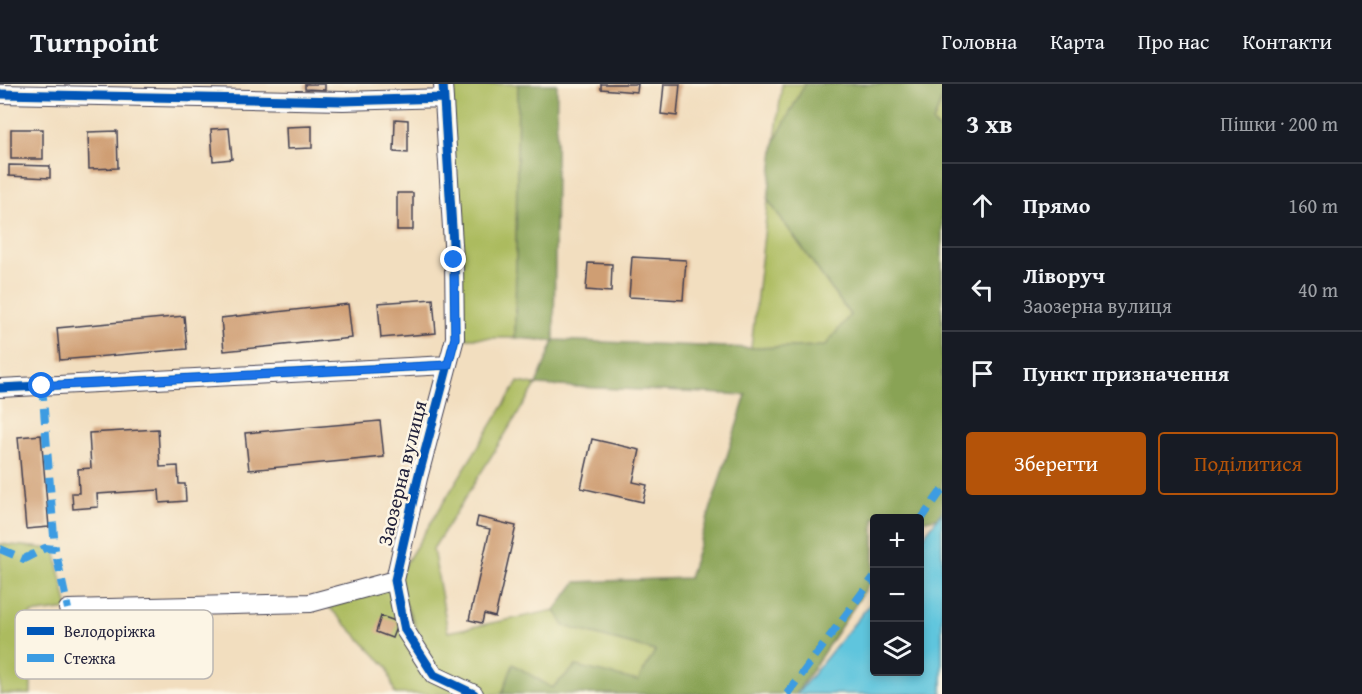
<!DOCTYPE html>
<html lang="uk">
<head>
<meta charset="utf-8">
<style>
	body { margin:0; font-family:"Gentium Book Plus",serif; background:#20242c; color:#f1f3f6 }
	.controls { position:absolute; right:18px; bottom:18px; display:grid; overflow:hidden; border-radius:6px; box-shadow:0 3px 9px #0003 }
	.controls button { width:54px; height:54px; display:grid; place-items:center; padding:0; border:0; border-bottom:2px solid #363941; background:#171b24; color:#f1f3f6; font:30px sans-serif }
	.stop { position:absolute; width:18px; height:18px; margin:-14px; border:4px solid #1a73e8; border-radius:50%; background:#fff }
	.stop.end { background:#1a73e8; border-color:#fff; box-shadow:0 2px 6px #0008 }
	.list { margin:0; padding:0; list-style:none }
	h2 { display:flex; justify-content:space-between; align-items:center; height:78px; margin:0; padding:0 24px; font-size:26px }
	h2 small { font-size:20px; font-weight:400; color:#9ea1a6 }
	.list li { display:grid; grid-template-columns:39px 1fr auto; gap:18px; align-items:center; box-sizing:border-box; height:84px; padding:0 24px; border-top:2px solid #363941 }
	.list b { display:block; font-size:22px; white-space:nowrap }
	.list p { margin:0; font-size:20px; white-space:nowrap; color:#9ea1a6 }
	.list em { font-size:20px; font-style:normal; color:#9ea1a6 }
	.actions { display:flex; gap:12px; padding:18px 24px }
	.actions a { flex:1; padding:14px 0; border:2px solid #b45309; border-radius:6px; text-align:center; font-size:21px; color:#b45309 }
	.actions .main { background:#b45309; color:#fff }
	.icon { flex:none; width:33px; height:33px; fill:none; stroke:currentColor; stroke-width:2; stroke-linecap:round; stroke-linejoin:round }
	.map { position:relative; flex:none; width:942px; height:610px; overflow:hidden }
	header { display:flex; align-items:center; gap:36px; box-sizing:border-box; height:84px; padding:0 30px; background:#171b24; border-bottom:2px solid #363941 }
	header strong { font-size:28px }
	nav { display:flex; gap:33px; margin-inline-start:auto; font-size:21px }
	main { display:flex }
	aside { flex:1; background:#171b24 }
	.map>svg:first-child { display:block }
</style>
</head>
<body>
<header>
<strong>Turnpoint</strong>
<nav><a>Головна</a><a>Карта</a><a>Про нас</a><a>Контакти</a></nav>
</header>
<main>
<div class="map">
<svg width="942" height="610" viewBox="0 0 942 610">
	<rect width="100%" height="100%" fill="#fcf5e5"/>
	<filter id="ink" filterUnits="userSpaceOnUse"><feTurbulence type="fractalNoise" baseFrequency=".0167" numOctaves="2"/><feDisplacementMap in="SourceGraphic" scale="12" xChannelSelector="R" yChannelSelector="G"/><feConvolveMatrix kernelMatrix="1 2 1 2 8 2 1 2 1" color-interpolation-filters="sRGB"/></filter>
	<filter id="wash" filterUnits="userSpaceOnUse"><feTurbulence type="fractalNoise" baseFrequency=".008" numOctaves="4" result="noise"/><feDisplacementMap in="SourceGraphic" scale="24" xChannelSelector="R" yChannelSelector="G"/><feGaussianBlur stdDeviation="1.35" result="paint"/><feColorMatrix in="noise" values="0 0 0 0 0 0 0 0 0 0 0 0 0 0 0 0 0 1.4 0 .05"/><feComposite in="paint" operator="in"/></filter>
	<g filter="url(#wash)">
		<rect width="100%" height="100%" fill="#f2debf"/>
		<path fill="#acbb5e" stroke="#676e4c" stroke-width="1.5" d="M443,0h75l-3,254h-60z
			M782,0h23l-30,57z
			M942,14v35l-9,-10z
			M768,116l82,115 -25,31 -74,2z
			M518,298l18,3 -103,164 15,83 107,-22 10,16 90,25 -17,31 -62,-16 -24,22 -38,-23 -12,29h-25l-41,-22 -34,-77 30,81 40,18h-77l-8,-27 -65,-67 74,-21z
			M0,460l55,5 13,60 -38,5 1,80h-31z"/>
		<path fill="#89a355" stroke="#566248" stroke-width="1.5" d="M518,0h39l-3,256 197,8 74,-2 25,-31 -82,-115 7,-59 30,-57h137v14l-9,25 9,10v379l-5,6 -17,3v-3h-46v59l-78,117h-294l11,-30 39,24 24,-22 62,15 17,-30 -91,-25 -9,-16 21,-28 113,-4 57,-183 -210,-10 18,-44 -39,-3z"/>
		<path fill="#5fc5dd" stroke="#40748c" stroke-width="1.5" d="M942,428v182h-145l77,-95v73h46v-131z"/>
		<g id="blocks">
			<path fill="#cf9e73" d="M305,0h20v6l-20,-1z
				M601,0h37l-1,8 -36,-3z
				M664,0h16l-3,32 -16,-2z
				M395,35l13,1v33l-14,-1z
				M312,42v22l-25,1 -1,-22z
				M229,44l3,31 -19,2 -2,-32z
				M11,45h32v30h-32z
				M117,47l1,37 -29,1 -1,-37z
				M9,81l41,1v12l-41,-2z
				M397,109h16v37h-16z
				M632,173l54,3 -3,40 -54,-3z
				M588,179l24,1 -1,28 -25,-2z
				M433,215l3,34 -55,5 -3,-35z
				M348,220l4,34 -128,13 -3,-33z
				M184,232l3,33 -127,11 -3,-32z
				M380,337l4,36 -135,13 -4,-37z
				M158,345l2,38 18,-1 1,18h6l1,17 -26,2 -1,-13 -62,4 1,13 -25,2 -1,-16h7l-1,-24 13,-1 -2,-35z
				M41,351l8,92 -23,2 -8,-92z
				M592,355l48,11 -7,32 14,3 -4,17 -62,-14z
				M478,433l38,9 -21,91 -11,-3 -2,9 -13,-3 21,-91 -14,-3z
				M381,532l17,6 -6,16 -16,-6z"/>
		</g>
	</g>
	<g filter="url(#ink)">
		<use href="#blocks" fill-opacity="0" stroke="#413e4f" stroke-width="1.5"/>
		<g fill="none" stroke-linecap="round" stroke-linejoin="round">
			<g stroke="#413e4f" stroke-width="20">
				<path id="minor" d="M443,0l11,176 1,78 -37,140 -23,102 10,50 29,45 40,19
					M0,10l343,7 101,-3
					M0,304l448,-23
					M68,525l242,-6 85,-23"/>
			</g>
			<use href="#minor" stroke="#fff" stroke-width="18"/>
			<path stroke="#3c9ce2" stroke-width="8" stroke-dasharray="15 8" stroke-linecap="butt" d="M42,301l13,164
				M920,437l22,-31
				M0,465l24,10 21,-11 10,1 13,60
				M787,610l87,-117"/>
			<g stroke="#fcf5e5" stroke-width="13">
				<path id="cycleway" d="M443,0l11,176 1,78 -37,140 -23,102 10,50 29,45 40,19
					M0,10l343,7 101,-3
					M0,304l448,-23"/>
			</g>
			<use href="#cycleway" stroke="#0057b8" stroke-width="9"/>
		</g>
	</g>
	<g fill="none" stroke-linecap="round" stroke-linejoin="round" filter="url(#ink)">
		<path stroke="#1a73e8" stroke-width="8" d="M42,302l406,-21 7,-27 -1,-78"/>
	</g>
	<g text-anchor="middle" stroke-width="5" stroke-linejoin="round" paint-order="stroke">
		<g font-size="20" fill="#22223b" stroke="#fcf5e5">
			<text transform="translate(402 389) rotate(-76)" y="7">Заозерна вулиця</text>
		</g>
	</g>
	<rect x="15" y="526" width="198" height="69" rx="9" fill="#fcf5e5" stroke="#bbb6b2" stroke-width="1.5"/>
	<rect x="27" y="543" width="27" height="8" fill="#0057b8"/>
	<rect x="27" y="570" width="27" height="8" fill="#3c9ce2"/>
	<g font-size="16" fill="#22223b">
		<text x="64" y="553">Велодоріжка</text>
		<text x="64" y="580">Стежка</text>
	</g>
</svg>
<div class="controls">
<button>+</button>
<button>−</button>
<button><svg class="icon" aria-label="layers" viewBox="0 0 24 24"><path d="M12 4l9 5-9 5-9-5zM3 14l9 5 9-5"/></svg></button>
</div>
<div class="stop" style="left:42px;top:302px"></div>
<div class="stop end" style="left:454px;top:176px"></div>
</div>
<aside>
<h2>3 хв<small>Пішки · 200 m</small></h2>
<ul class="list">
<li><svg class="icon" aria-label="ahead" viewBox="0 0 24 24"><path d="M12 20V5M6 11l6-6 6 6"/></svg><div><b>Прямо</b></div><em>160 m</em></li>
<li><svg class="icon" aria-label="left" viewBox="0 0 24 24"><path d="M17 20v-9H6M10 6l-5 5 5 5"/></svg><div><b>Ліворуч</b><p>Заозерна вулиця</p></div><em>40 m</em></li>
<li><svg class="icon" aria-label="arrive" viewBox="0 0 24 24"><path d="M6 21V4h12l-3 4 3 4H6"/></svg><div><b>Пункт призначення</b></div></li>
</ul>
<div class="actions"><a class="main">Зберегти</a><a>Поділитися</a></div>
</aside>
</main>
</body>
</html>
